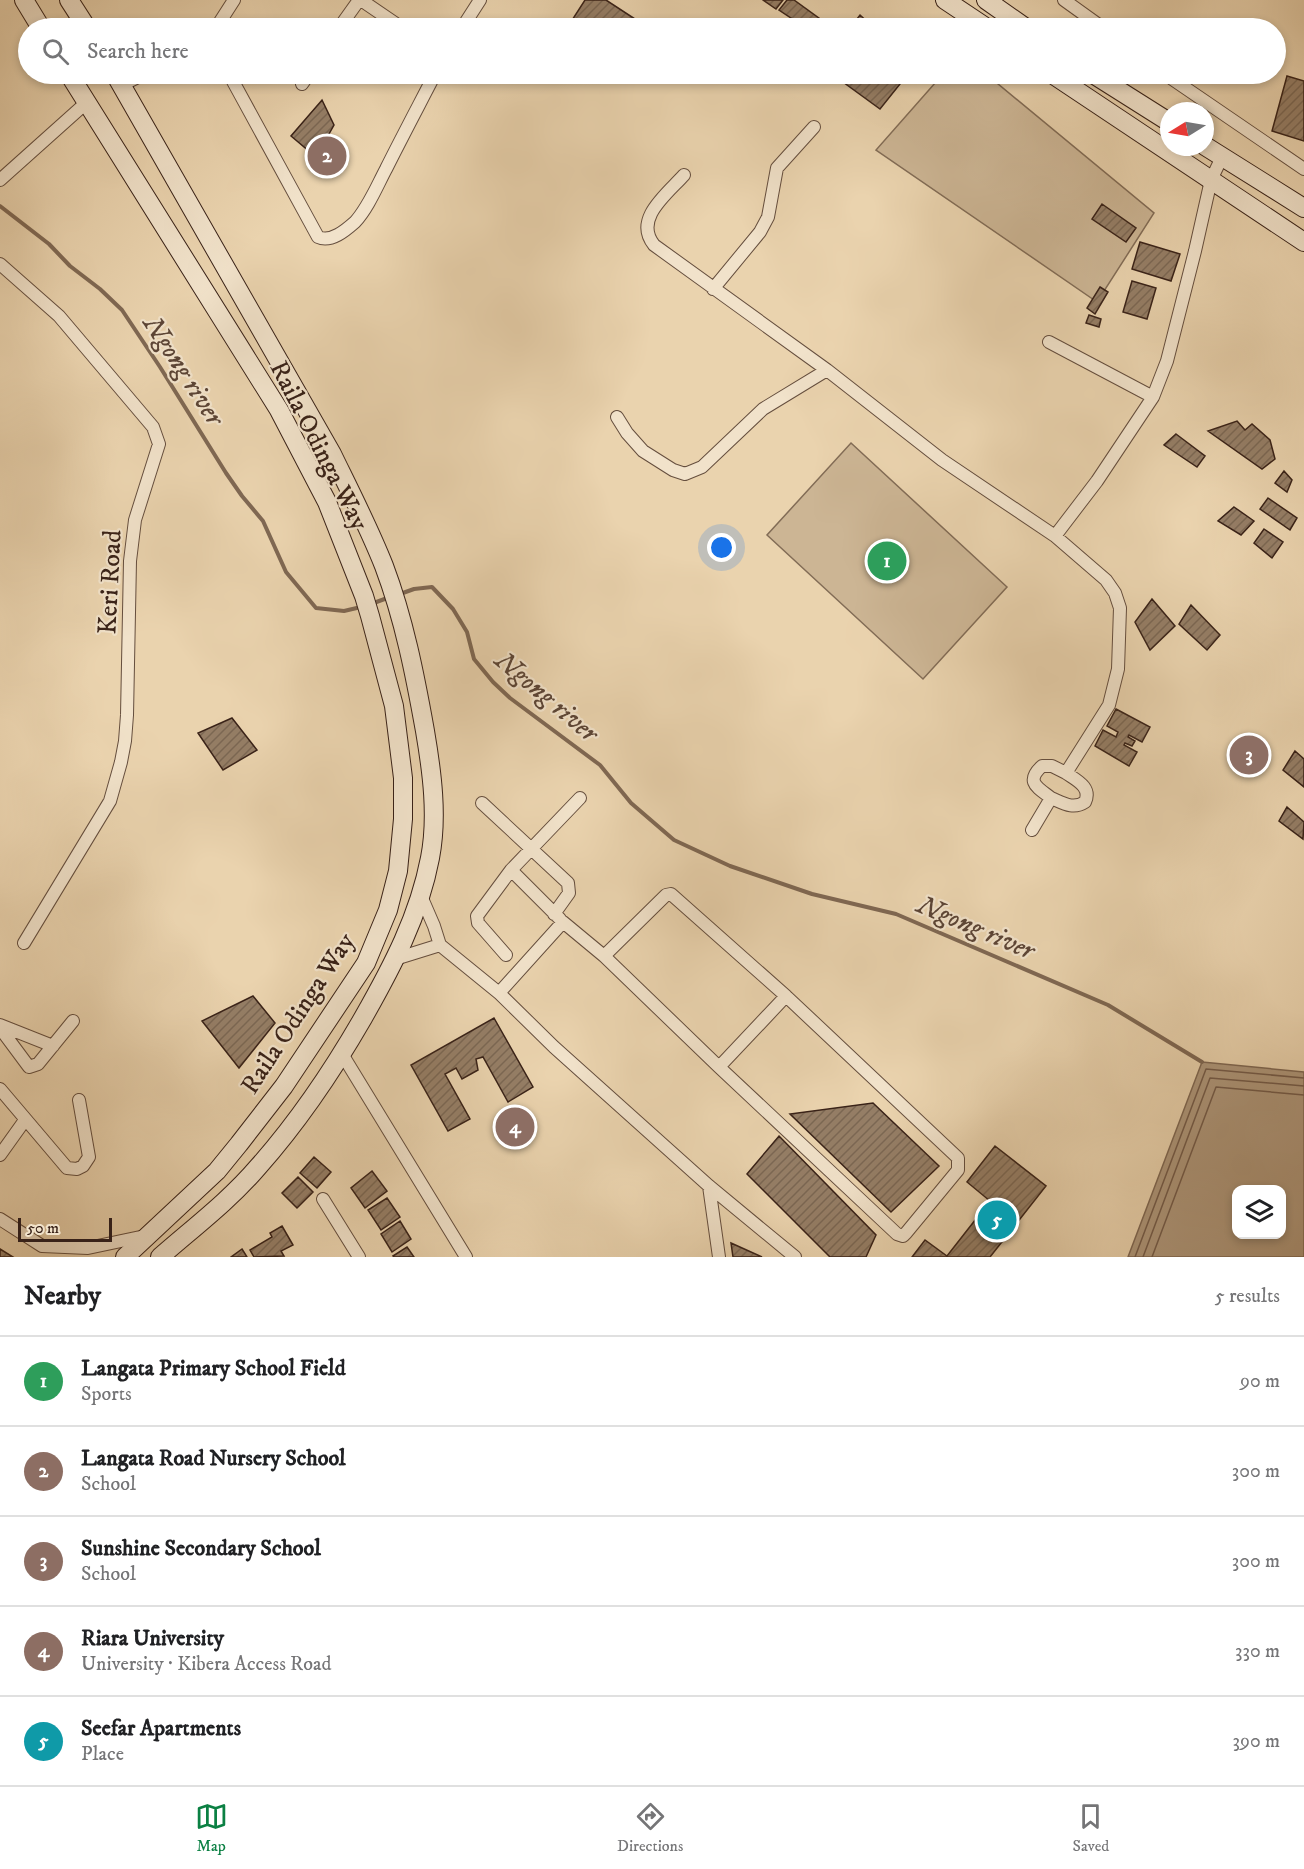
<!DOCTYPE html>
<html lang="en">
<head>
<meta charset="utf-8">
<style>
	body { margin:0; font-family:"IM FELL DW Pica",serif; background:#f2f2f2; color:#202124 }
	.controls { position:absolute; right:18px; bottom:18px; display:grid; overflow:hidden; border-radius:12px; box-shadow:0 3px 9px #0003 }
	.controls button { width:54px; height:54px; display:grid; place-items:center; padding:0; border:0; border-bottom:2px solid #e0e0e0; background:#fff; color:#202124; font:30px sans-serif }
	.compass { position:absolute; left:1160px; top:102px; width:54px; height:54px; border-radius:50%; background:#fff; box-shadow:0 3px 9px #0003; rotate:259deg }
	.scale { position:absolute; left:18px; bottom:15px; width:94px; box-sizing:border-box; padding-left:6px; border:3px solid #392218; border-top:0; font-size:16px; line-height:21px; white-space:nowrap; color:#392218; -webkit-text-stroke:4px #f1e2ca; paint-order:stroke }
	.you { position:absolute; left:722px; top:548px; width:21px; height:21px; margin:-15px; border:4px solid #fff; border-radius:50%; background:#1a73e8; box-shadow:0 0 0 9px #1a73e833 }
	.badge { display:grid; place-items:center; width:39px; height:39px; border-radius:50%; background:#0b8043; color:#fff; font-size:20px; font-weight:700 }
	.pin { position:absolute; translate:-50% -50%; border:3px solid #fff; box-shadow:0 2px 6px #0006 }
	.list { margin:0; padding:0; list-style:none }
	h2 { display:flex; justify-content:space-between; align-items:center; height:78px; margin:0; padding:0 24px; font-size:26px }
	h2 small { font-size:20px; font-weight:400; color:#757577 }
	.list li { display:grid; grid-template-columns:39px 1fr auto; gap:18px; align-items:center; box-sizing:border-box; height:90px; padding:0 24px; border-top:2px solid #e0e0e0 }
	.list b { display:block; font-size:22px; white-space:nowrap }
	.list p { margin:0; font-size:20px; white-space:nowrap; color:#757577 }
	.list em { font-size:20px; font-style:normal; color:#757577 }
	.icon { flex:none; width:33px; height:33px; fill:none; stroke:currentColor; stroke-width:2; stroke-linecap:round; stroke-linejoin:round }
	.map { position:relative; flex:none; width:1304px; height:1257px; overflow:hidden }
	.search { position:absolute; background:#fff; box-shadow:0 3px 9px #0003; left:18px; right:18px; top:18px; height:66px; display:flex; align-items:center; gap:15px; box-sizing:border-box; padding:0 21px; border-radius:33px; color:#757577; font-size:22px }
	.sheet { height:528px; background:#fff }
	nav { display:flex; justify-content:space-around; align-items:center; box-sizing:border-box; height:84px; border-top:2px solid #e0e0e0; background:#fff; font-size:16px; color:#757577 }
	nav a { display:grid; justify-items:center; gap:3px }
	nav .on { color:#0b8043 }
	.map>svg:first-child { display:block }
</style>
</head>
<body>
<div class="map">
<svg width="1304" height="1257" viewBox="0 0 1304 1257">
	<defs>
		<pattern id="building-hatch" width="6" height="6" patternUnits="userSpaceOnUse" patternTransform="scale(1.5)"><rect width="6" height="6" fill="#957e66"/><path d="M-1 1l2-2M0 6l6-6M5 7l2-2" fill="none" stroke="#7b6753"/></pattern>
	</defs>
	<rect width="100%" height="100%" fill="#ead3ae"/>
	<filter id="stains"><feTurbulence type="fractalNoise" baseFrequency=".00333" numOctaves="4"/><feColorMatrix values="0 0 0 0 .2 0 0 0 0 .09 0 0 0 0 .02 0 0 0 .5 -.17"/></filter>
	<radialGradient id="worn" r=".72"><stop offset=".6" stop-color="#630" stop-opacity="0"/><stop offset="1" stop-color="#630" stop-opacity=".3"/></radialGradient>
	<path fill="#ccb594" stroke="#826c56" stroke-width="1.5" d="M943,74h43l168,139 -57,89 -221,-152z
		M851,443l156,144 -84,92 -156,-144z"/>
	<path fill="#ae977b" stroke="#7f6853" stroke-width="1.5" fill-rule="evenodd" d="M1202,1062l102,10v185h-176zM1236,1190h46v44h-46z"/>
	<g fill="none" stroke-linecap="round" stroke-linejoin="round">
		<path stroke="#745c4a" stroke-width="1.5" d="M1135,1257l71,-188 98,9
			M1143,1257l67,-179 94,8
			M1152,1257l64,-170 88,8"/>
		<path stroke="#7f6853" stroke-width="4" d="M0,206l49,38 21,22 30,23 22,21 38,57 66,106 16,23 21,25 23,51 30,36 28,3 17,-4
			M400,594l14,-5 18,-2 21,22 14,23 7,27 19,23 17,16 90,67 31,38 43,37 56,26 82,28 84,20 212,91 94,57
			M371,604l19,-7"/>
	</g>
	<path fill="url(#building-hatch)" stroke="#392218" stroke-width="1.5" d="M585,0h21l29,19 -7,9h-61z
		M763,0h20l-7,9z
		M787,0h7l33,24 -3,4h-18l-27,-18z
		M860,15l14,13h-24z
		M832,74h76l-28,35z
		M1287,76l17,5v60l-32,-10z
		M322,100l12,25 -18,32 -25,-21z
		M1102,204l34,24 -10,14 -34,-23z
		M1140,242l40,12 -9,27 -39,-12z
		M1132,281l24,7 -9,31 -24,-7z
		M1100,287l8,5 -13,22 -8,-6z
		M1089,315l12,4 -2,8 -13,-4z
		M1237,421l8,9 7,-6 18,16 5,19 -13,10 -54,-38z
		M1176,434l29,22 -8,11 -33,-22z
		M1284,471l8,9 -5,12 -12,-9z
		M1268,498l29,20 -7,12 -30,-21z
		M1234,507l20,14 -13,14 -23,-14z
		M1264,529l19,13 -11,16 -18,-15z
		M1152,599l23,27 -25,24 -15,-28z
		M1191,605l29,30 -13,15 -28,-26z
		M1116,709l34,18 -8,15 -13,-7 -1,2 7,4 -3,5 -7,-3 -1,2 13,7 -8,14 -34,-20 8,-16 13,7 2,-5 -11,-6z
		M232,718l25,32 -34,20 -25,-37z
		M1295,751l9,8v28l-21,-17z
		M1287,807l17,15 -1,17 -24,-18z
		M253,996l22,27 -36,45 -37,-47z
		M494,1018l39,69 -25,15 -25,-45 -7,2 2,11 -16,9 -6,-11 -11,6 25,45 -22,12 -37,-66z
		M873,1103l66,63 -48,46 -101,-98z
		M779,1136l97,99 -10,22h-36l-83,-83z
		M995,1146l51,40 -56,71h-78l13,-17 22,16 43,-55 -23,-19z
		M314,1157l17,15 -14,16 -17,-15z
		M372,1171l15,20 -22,17 -14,-20z
		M298,1177l15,15 -16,16 -15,-15z
		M387,1198l13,19 -19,13 -13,-20z
		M400,1221l11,18 -19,13 -11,-18z
		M282,1226l11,19 -12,6 3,5 -30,1 -4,-7 22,-13 -2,-4z
		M731,1243l31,14h-29z
		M407,1247l7,10h-20l-1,-1z
		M0,1249l13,8h-13z
		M242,1249l5,8h-16z"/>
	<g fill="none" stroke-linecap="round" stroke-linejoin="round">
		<g stroke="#654e3e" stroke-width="14">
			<path id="minor" d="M361,0l41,28
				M1064,0l39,28
				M216,28l18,-28
				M339,28l20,-28
				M462,28l18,-28
				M229,74l89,163c13,6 28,-7 37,-15 13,-14 22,-36 31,-53 16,-32 33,-64 49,-95
				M1165,74l139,95
				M302,84l7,-10
				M122,85l22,-11
				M684,175c-17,19 -51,44 -30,70l173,125 115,90 113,76 42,-55 56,-84 14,-36 28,-110 16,-71 11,-23
				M0,180l86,-77
				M0,264l59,52 94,111 6,17 -24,76 -5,41 -3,154 -2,26 -4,21 -11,39 -86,142
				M713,289l47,-57 8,-15 9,-49 37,-41
				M1049,342l104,55
				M617,417l10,16 16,18 30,19 12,4 17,-7 61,-58 64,-39
				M1051,798c-14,-11 -26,-16 -9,-32h10l14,7
				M482,803l86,80 1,10 -15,21
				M1032,830l19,-32c12,5 22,12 34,4 7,-15 -9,-22 -19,-29l43,-68 9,-36 2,-61 -5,-15 -9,-13 -51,-44
				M511,870l49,49
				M421,896l13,30 6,19 59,48 55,54 155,139 86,71
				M506,955l-28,-32 -1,-7 34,-46 69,-72
				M604,956l62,-61 5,-1 115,102
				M395,959l45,-14
				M499,993l64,-71 41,34 115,111 178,167 6,2 3,-3 52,-63v-12l-172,-162 -67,71
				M0,1025l53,21
				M0,1028l29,39 9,-3 35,-43
				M342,1054l124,203
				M0,1089l67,79 10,1 6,-3 6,-9 -10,-57
				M0,1155l25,-35
				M709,1186l10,71
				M323,1199l36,58
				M0,1219l42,27 46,2 57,-12"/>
		</g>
		<g stroke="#392218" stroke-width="20">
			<path id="secondary" d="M24,0l17,28
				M69,0l18,28
				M945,0l42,28
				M986,0l40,28
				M69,74l210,336 48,92 37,94 6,20 24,90 9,72v41l-5,52 -10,39 -22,53 -82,123 -45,58 -22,27 -92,86
				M115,74l217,380c18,37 37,74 52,112 20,53 31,109 41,165 7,41 13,86 5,127 -11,58 -38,109 -67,160 -30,52 -65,104 -105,149 -29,34 -65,61 -98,90
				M1052,74l252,168
				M1093,74l76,48
				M1205,146l99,62"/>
		</g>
		<use href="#minor" stroke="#f1e2ca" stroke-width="12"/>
		<use href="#secondary" stroke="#f1e2ca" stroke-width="18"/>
	</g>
	<g text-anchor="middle" stroke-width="4.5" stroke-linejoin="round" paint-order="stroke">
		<g font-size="26" fill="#392218" stroke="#f1e2ca">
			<text transform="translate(320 445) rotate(63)" y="9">Raila Odinga Way</text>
			<text transform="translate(109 582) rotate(-87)" y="9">Keri Road</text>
			<text transform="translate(297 1013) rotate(-57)" y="9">Raila Odinga Way</text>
		</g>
		<g font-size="27" font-style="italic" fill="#5c4536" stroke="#f1e2ca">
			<text transform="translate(184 370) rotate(57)" y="9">Ngong river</text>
			<text transform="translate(547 696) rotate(40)" y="9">Ngong river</text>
			<text transform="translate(976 927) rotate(23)" y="9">Ngong river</text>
		</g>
	</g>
	<rect width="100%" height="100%" filter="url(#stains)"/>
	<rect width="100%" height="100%" fill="url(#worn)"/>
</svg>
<div class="controls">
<button><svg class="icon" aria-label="layers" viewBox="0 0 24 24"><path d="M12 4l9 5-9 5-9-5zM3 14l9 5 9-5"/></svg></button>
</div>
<svg class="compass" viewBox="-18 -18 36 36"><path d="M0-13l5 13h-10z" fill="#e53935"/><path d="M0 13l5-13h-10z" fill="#757577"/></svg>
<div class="scale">50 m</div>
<div class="you"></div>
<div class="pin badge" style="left:887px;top:561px;background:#2e9e5b">1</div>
<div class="pin badge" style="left:327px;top:156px;background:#8d6e63">2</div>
<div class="pin badge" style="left:1249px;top:755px;background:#8d6e63">3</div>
<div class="pin badge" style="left:515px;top:1127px;background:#8d6e63">4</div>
<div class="pin badge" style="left:997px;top:1220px;background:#0f9aa8">5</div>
<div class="search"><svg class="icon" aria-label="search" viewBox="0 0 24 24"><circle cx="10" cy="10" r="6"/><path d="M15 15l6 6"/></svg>Search here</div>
</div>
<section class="sheet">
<h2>Nearby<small>5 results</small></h2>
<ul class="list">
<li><span class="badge" style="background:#2e9e5b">1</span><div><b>Langata Primary School Field</b><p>Sports</p></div><em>90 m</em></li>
<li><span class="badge" style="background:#8d6e63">2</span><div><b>Langata Road Nursery School</b><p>School</p></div><em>300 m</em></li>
<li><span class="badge" style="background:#8d6e63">3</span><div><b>Sunshine Secondary School</b><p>School</p></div><em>300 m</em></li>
<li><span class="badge" style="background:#8d6e63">4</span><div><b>Riara University</b><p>University · Kibera Access Road</p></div><em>330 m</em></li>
<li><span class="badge" style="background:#0f9aa8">5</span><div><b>Seefar Apartments</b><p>Place</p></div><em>390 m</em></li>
</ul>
</section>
<nav>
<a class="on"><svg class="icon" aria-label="map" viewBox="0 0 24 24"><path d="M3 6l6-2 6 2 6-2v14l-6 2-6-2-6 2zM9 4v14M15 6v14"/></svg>Map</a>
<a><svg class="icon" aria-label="directions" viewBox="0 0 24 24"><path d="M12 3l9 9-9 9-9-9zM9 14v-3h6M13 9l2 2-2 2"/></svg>Directions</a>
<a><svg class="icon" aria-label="saved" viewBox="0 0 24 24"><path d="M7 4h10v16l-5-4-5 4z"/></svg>Saved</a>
</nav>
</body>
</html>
